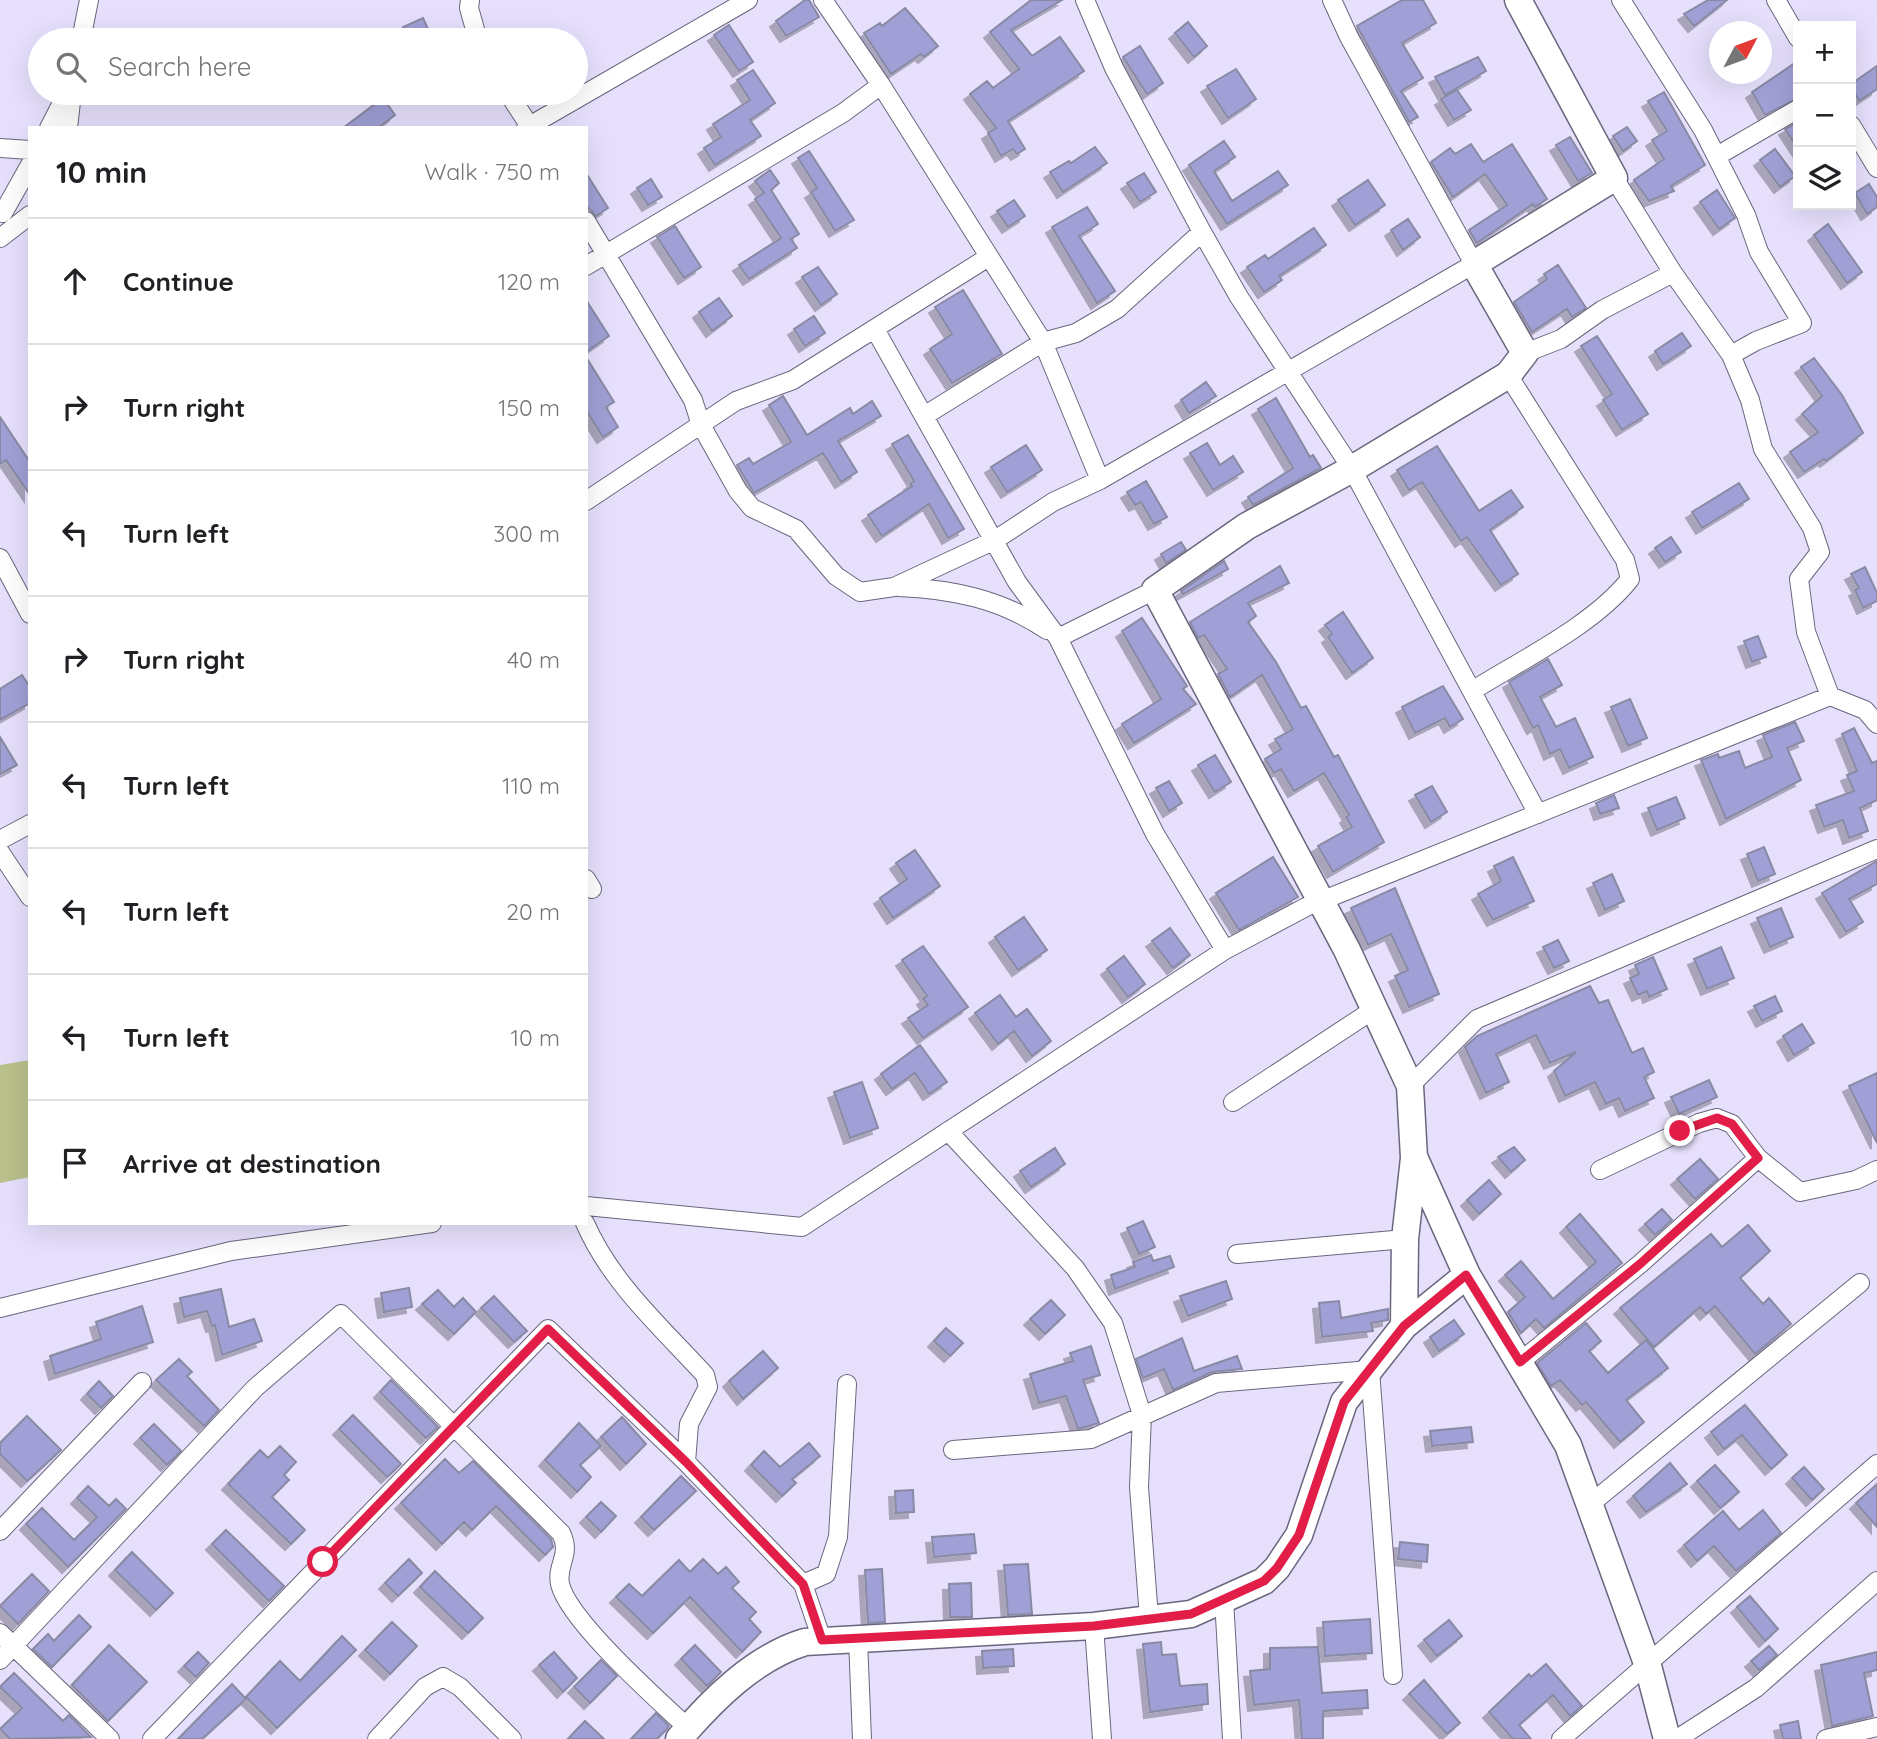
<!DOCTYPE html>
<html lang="en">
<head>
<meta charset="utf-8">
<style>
	body { margin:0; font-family:Quicksand,sans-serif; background:#f2f2f2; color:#202124 }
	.controls { position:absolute; right:21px; top:21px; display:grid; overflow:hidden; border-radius:0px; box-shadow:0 7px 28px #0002 }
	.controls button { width:63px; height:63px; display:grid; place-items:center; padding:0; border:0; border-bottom:2px solid #e0e0e0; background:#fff; color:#202124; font:35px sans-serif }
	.compass { position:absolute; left:1709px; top:21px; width:63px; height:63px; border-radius:50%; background:#fff; box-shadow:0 7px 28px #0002; rotate:49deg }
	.stop { position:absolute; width:21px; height:21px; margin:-16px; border:5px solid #e11d48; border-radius:50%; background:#fff }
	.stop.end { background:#e11d48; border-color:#fff; box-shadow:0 2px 7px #0008 }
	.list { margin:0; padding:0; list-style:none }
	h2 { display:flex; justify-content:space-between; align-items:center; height:91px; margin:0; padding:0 28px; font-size:30px }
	h2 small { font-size:23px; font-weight:400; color:#757577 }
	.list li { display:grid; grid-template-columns:46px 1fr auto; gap:21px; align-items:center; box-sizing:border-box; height:126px; padding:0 28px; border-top:2px solid #e0e0e0 }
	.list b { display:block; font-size:26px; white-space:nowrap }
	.list em { font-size:23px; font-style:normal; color:#757577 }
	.icon { flex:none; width:38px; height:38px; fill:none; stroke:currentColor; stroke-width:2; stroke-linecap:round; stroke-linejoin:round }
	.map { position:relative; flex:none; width:1877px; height:1739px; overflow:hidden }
	.search { position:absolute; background:#fff; box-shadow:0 7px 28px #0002; left:28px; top:28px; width:560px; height:77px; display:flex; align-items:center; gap:18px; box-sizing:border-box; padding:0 24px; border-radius:38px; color:#757577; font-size:26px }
	.panel { position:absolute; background:#fff; box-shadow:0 7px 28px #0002; left:28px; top:126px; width:560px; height:1099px; border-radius:0px }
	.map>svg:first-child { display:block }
</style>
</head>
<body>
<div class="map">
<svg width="1877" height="1739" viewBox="0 0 1877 1739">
	<defs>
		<filter id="shadow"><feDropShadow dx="-6" dy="6" stdDeviation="0" flood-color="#0004"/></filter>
	</defs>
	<rect width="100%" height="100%" fill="#e7e0fd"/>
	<path fill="#bac18c" d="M30,1060v117l-30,6v-118z"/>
	<path fill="#a0a0d6" stroke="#898aa4" stroke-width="2" filter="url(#shadow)" d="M805,0h4l10,17 -33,19 -10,-15z
		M1031,0h31l-51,30 21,26 28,-19 24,34 -76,50 17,28 -8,5 -4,-5 -12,7 -13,-23 8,-5 -26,-34 17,-13 6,7 26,-19 -29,-37z
		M1402,0h21l13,23 -34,20 21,35 -22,13 17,26 -9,5 -52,-96z
		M1708,0h19l-33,26 -10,-12z
		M905,8l33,38 -14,11 -3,-3 -30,20 -27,-41 16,-10 2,3z
		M423,18l10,22h-19l-11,-13z
		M1188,22l19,24 -13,11 -19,-24z
		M729,25l24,37 -14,9 -25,-36z
		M1140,46l23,37 -16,11 -24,-37z
		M1478,57l8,14 -41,24 -10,-18z
		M1798,61v37l-33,17 -13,-23z
		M1877,66v23l-18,12 -8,-17z
		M1236,69l20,30 -28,19 -21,-32z
		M753,70l22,33 -25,17 11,16 -46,29 -11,-17 17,-11 -8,-13 37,-24 -13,-20z
		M1457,90l14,20 -17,10 -13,-21z
		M1664,92l41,73 -34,21 3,5 -25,10 -15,-21 30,-21 -12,-19 15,-9 -19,-30z
		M383,98l12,17 -17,13h-35z
		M1798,122v27l-13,-20z
		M1627,127l10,14 -14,10 -10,-15z
		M1570,137l22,36 -14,8 -22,-36z
		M1224,141l11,16 -21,14 18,30 46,-30 10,14 -61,39 -38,-59z
		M1471,144l12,18 29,-18 35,55 -12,8 -2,-3 -56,39 -8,-13 38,-25 -22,-31 -32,23 -22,-35 19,-14 5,6z
		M1095,147l12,16 -44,29 -13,-20 19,-11 2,2z
		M1775,149l20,27 -15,11 -20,-27z
		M809,151l45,69 -19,11 -24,-39 6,-4 -19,-30z
		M770,170l9,13 -8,7 28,44 -8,5 6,9 -48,31 -10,-14 42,-27 -26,-39 9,-6 -9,-12z
		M586,173l22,35 -12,8 -10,-11z
		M1144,173l12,19 -16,10 -13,-19z
		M651,179l11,18 -14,8 -11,-17z
		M1368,180l17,25 -30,20 -17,-25z
		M1869,184l8,13v10l-10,7 -12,-21z
		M1717,190l18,28 -16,11 -19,-27z
		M1014,200l11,16 -17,11 -11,-16z
		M1087,207l11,17 -19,12 36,55 -18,12 -45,-76z
		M1408,219l12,18 -17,13 -12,-20z
		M1828,224l34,48 -15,11 -33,-48z
		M675,226l26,41 -17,11 -27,-41z
		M1314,228l12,17 -47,31 3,4 -18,12 -17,-25 18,-12 3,4z
		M1558,265l28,43 -14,9 -5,-8 -35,23 -18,-30 33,-23 -3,-5z
		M818,267l19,27 -16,11 -19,-28z
		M963,290l39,64 -50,29 -22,-34 22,-15 -17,-27z
		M719,298l13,18 -20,15 -13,-19z
		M586,300l23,36 -23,16z
		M814,316l11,17 -20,13 -11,-17z
		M1682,333l9,13 -28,18 -8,-13z
		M1597,336l51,78 -26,16 -19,-30 9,-6 -31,-48z
		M586,357l28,45 -8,5 12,20 -15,10 -17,-27z
		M1814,358l28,37 21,38 -37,28 -2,-2 -20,13 -14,-20 28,-20 -16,-18 20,-18 -21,-29z
		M1206,382l10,14 -27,17 -8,-13z
		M783,396l24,39 43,-27 3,6 19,-13 9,15 -43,25 19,31 -16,10 -18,-29 -69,40 -17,-28 12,-7 4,6 38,-22 -22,-37z
		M1276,398l34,59 3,-2 8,13 -68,37 -5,-8 45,-29 -35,-59z
		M0,417l30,45v33l-24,-35 -6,4z
		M908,435l56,94 -16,9 -19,-34 -47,32 -14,-21 44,-29 -2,-2 4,-3 -22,-37z
		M1207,443l13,22 13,-9 10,16 -30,18 -23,-37z
		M1026,445l16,25 -35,22 -16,-25z
		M1437,446l42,65 32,-21 12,17 -33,23 28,44 -17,11 -34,-48 -6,4 -39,-59 -13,8 -12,-20z
		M1146,481l21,36 -13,7 -13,-22 -6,3 -8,-13z
		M1739,483l10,16 -47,29 -10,-16z
		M1671,537l10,15 -16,10 -10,-14z
		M1181,542l5,8 -20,13 -5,-9z
		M1224,561l4,8 -45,25 -2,-3z
		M1280,566l9,17 -41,20 8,13 -8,6 28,40 25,46 5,-2 28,51 4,-2 46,87 -51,30 -15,-26 34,-19 -6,-10 3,-2 -25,-42 -30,18 -13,-22 -7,4 -9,-14 16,-10 -6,-10 18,-10 -31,-54 -32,22 -12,-23 9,-5 -23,-34 -6,3 -8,-16z
		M1865,567l12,26v8l-14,7 -8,-18 4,-2 -8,-14z
		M1343,612l30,46 -21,15 -24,-36 4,-3 -7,-9z
		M1142,618l45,68 -4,3 13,15 -62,39 -12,-19 39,-25 -39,-68z
		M1758,636l8,21 -14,5 -8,-21z
		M1548,659l14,26 -22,12 16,30 19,-9 18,39 -24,11 -9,-19 -10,5 -12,-29 -5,3 -24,-46z
		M22,675l8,12v16l-30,17v-31z
		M1443,686l20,33 -13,8 -5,-9 -30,15 -13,-26z
		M1630,699l17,39 -19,8 -17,-39z
		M1795,722l9,19 -17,7 14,32 -75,39 -25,-59 17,-6 1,4 20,-7 6,17 27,-11 -9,-22z
		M1854,728l18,35 5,-2v39l-17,8 8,23 -19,7 -6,-18 -19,7 -8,-22 38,-14 -7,-16 10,-4 -15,-37z
		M0,737l17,28 -17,9z
		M1215,755l16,27 -16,10 -17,-27z
		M1169,781l13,22 -13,8 -13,-23z
		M1432,786l15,26 -16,10 -16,-27z
		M1614,795l5,13 -19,6 -4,-11z
		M1676,797l9,21 -28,12 -9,-22z
		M1764,847l11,27 -17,7 -11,-27z
		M915,850l25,36 -47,32 -13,-20 27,-19 -11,-16z
		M1273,857l25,40 -59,33 -23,-37z
		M1513,857l21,44 -41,19 -15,-26 23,-13 -7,-15z
		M1877,861v23l-28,15 14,23 -17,10 -24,-39z
		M1612,874l12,27 -19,9 -12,-27z
		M1395,888l44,106 -30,13 -14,-31 13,-6 -17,-36 -23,11 -17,-37z
		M1781,908l12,29 -23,10 -13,-29z
		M1024,917l23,33 -29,20 -23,-33z
		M1170,928l20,27 -17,13 -21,-27z
		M1558,940l11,21 -15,7 -11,-21z
		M923,946l45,61 -45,31 -15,-20 20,-13 -5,-6 4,-3 -25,-36z
		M1721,947l13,31 -27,11 -13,-30z
		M1124,956l21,28 -17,13 -21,-28z
		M1653,957l14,32 -18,8 -2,-6 -9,4 -8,-17 9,-4 -4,-9z
		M1590,986l9,17 9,-3 24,53 11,-5 11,24 -10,5 10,21 -29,13 -6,-13 -13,6 -11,-22 -30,14 -11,-25 22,-19 -26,11 -14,-28 -40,19 13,28 -23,11 -21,-46 12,-11z
		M1000,995l16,22 11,-8 24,32 -19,15 -18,-25 -16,13 -23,-31z
		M1775,996l7,15 -20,10 -8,-15z
		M1802,1024l12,19 -20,12 -11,-19z
		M920,1045l27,37 -18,12 -14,-21 -23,16 -11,-15z
		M1877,1073v70l-28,-57z
		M1709,1080l8,17 -38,17 -8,-17z
		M862,1082l16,46 -28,10 -16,-46z
		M1514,1147l11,13 -14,12 -13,-15z
		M1055,1148l10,16 -34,23 -11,-16z
		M1700,1159l18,20 -23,20 -18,-20z
		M1489,1180l12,14 -22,20 -12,-14z
		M1662,1209l10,11 -17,15 -10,-11z
		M1580,1214l42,49 -78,65 -8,-9 -15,14 -13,-21 17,-15 -20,-22 16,-14 32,38 43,-37 -30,-35z
		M1143,1221l12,26 -16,7 -12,-26z
		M1748,1225l22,26 -30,27 23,26 6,-6 22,26 -36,30 -40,-48 -9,8 -6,-7 -46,40 -34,-39 91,-74 11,13z
		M1151,1255l2,6 17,-5 4,11 -59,22 -4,-14 24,-8 -2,-5z
		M1226,1281l6,18 -44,17 -8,-20z
		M409,1288l3,19 -28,5 -3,-19z
		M221,1289l8,38 25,-8 8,22 -40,14 -7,-30 -3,1 -5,-15 -23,6 -4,-19z
		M438,1290l16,17 9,-9 13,14 -22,22 -32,-30z
		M494,1296l33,35 -13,11 -33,-34z
		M1051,1300l14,15 -20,19 -15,-15z
		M1339,1301l2,17 47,-9v11l-17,3 2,8 -51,6 -3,-34z
		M142,1306l11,36 -98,32 -5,-18 51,-17 -5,-17z
		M1454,1320l10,14 -25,17 -9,-14z
		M1586,1323l15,18 -12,10 19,22 38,-33 22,28 -42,32 18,22 -24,20 -34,-40 -4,3 -22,-25 -9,6 -14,-23z
		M946,1328l17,15 -13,13 -16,-15z
		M1182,1338l12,33 43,-15 5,13 -30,3 -39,18 -9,-21 -21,9 -7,-19z
		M1091,1346l9,29 -17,5 16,43 -21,6 -12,-33 -27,7 -9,-29 43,-13 -3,-8z
		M763,1351l15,17 -35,31 -14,-18z
		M179,1359l13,13 -5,4 32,34 -15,16 -48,-46z
		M391,1380l47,47 -12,11 -46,-46z
		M99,1381l14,15 -12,12 -14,-14z
		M1745,1405l42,50 -16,14 -29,-34 -18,14 -13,-17z
		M353,1415l48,49 -14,13 -48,-48z
		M27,1416l34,34 -34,31 -27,-27v-11z
		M622,1417l24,27 -20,20 -25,-27z
		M579,1423l22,23 -21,19 11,12 -14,15 -32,-32z
		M154,1424l27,27 -14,14 -27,-27z
		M1471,1427l2,15 -41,4 -2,-15z
		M809,1443l11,13 -28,23 4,4 -14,13 -31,-31 13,-14 16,16z
		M280,1446l16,16 -12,13 5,5 -17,17 33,33 -14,14 -63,-60 32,-34 8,8z
		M445,1459l14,14 14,-12 78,78 2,8 -8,8 -49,-49 -24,24 -8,-8 -22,22 -41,-41z
		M1670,1463l17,21 -41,28 -13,-16z
		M1715,1465l24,27 -19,16 -23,-27z
		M1804,1467l20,22 -12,11 -20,-22z
		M681,1476l15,15 -42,39 -13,-13z
		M1877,1484v43l-21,-24z
		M88,1486l21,20 7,-7 10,10 -58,58 -42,-43 16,-16 32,32 23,-23 -20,-19z
		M913,1490l1,22 -18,1 -1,-22z
		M601,1502l15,14 -15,16 -15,-15z
		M1763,1510l18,23 -45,38 -22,-25 -17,15 -13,-16 39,-34 16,19z
		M226,1530l58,56 -15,15 -57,-57z
		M974,1534l2,19 -42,4 -2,-20z
		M1400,1542l28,3 -1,17 -29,-3z
		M132,1552l41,41 -17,17 -41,-40z
		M409,1559l13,14 -24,23 -13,-13z
		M703,1559l15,15 8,-7 13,15 -7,6 24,24 -7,7 12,13 -19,20 -52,-55 -37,36 -37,-36 13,-13 13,12 37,-36 11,12z
		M1028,1564l4,50 -24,1 -4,-50z
		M882,1569l3,53 -17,1 -3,-53z
		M435,1571l48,47 -15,15 -48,-46z
		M32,1574l17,17 -31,33 -18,-18z
		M971,1583l1,34h-22l-1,-33z
		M1750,1596l28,33 -13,12 -28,-34z
		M79,1615l12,12 -39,40 -19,-18 15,-15 6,7z
		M1370,1619l2,34 -47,3 -2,-34z
		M1449,1620l13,16 -25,20 -13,-16z
		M392,1622l25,24 -27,28 -25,-24z
		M342,1636l14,14 -79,78 -31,-31 34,-36 20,20z
		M1161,1642l1,13 14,-1 4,32 27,-2 1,20 -58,8 -7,-68z
		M109,1645l38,37 -39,39 -36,-36z
		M695,1645l26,27 -14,14 -26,-27z
		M1769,1646l8,9 -18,15 -8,-9z
		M1318,1647l4,46 45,-3 1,18 -45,3v28h-21l-3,-39 -45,5 -4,-34 20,-2v-21z
		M1013,1649l1,17 -31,2 -1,-17z
		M198,1652l11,11 -13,14 -12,-11z
		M554,1652l23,26 -14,14 -24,-27z
		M1877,1652v18l-13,3 9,43 -41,10 -11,-61z
		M601,1660l16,16 -27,27 -16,-16z
		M1546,1664l36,42 -12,10 -17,-21 -34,30 12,14h-18l-24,-27 40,-38 2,3z
		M14,1673l49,48 6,-6 22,22 -81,2 -10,-10 22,-21 -22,-21z
		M1424,1680l36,43 -13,11 -38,-40z
		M232,1684l14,15 -44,40h-24z
		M656,1713l13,13 -2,3 -10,10h-26z
		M585,1721l19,18h-36z
		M1798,1721l3,18h-18l-3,-14z"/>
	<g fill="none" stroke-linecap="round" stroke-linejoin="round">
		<g stroke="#6b657d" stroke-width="20">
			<path id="street" d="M470,0l-1,8 9,32
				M823,0l58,85 162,257 57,138
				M1085,0l29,68 88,164 37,65 113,172 186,345
				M1621,0l82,130 43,85 13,37 43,71 -46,18 -25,14
				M1776,0l22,38
				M81,40l8,-40
				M508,93l23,35
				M1851,125l26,43
				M49,128l18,-35
				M68,128l4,-35
				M526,128l222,-128
				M0,148l30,2
				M1717,156l81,-47
				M1614,178l59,95 58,82 19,45 13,49 49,79 8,24 -21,27 7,53 24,64 35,14 12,14
				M3,213l27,-48
				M586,221l107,179 8,25 37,66 14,17 44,21 40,47 24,16 34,-5 101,-47 58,-38 47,-22 374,-216 -125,-227 -17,-37
				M0,238l30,-23
				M586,266l257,-153 38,-28
				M876,331l141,251 41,56 97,196 70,116
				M1525,353l36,-14 41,-29 71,-37
				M924,416l119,-74 33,-9 41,-24 85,-77
				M586,501l150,-100 57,-21 194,-122
				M0,558l30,56
				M898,587c54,2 103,12 149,43
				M1058,638l97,-48
				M1472,691c49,-31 122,-66 158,-112l-5,-19 -117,-185
				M0,840l30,-16
				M0,852l30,45
				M586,879l6,10
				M1410,1086l67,-67 400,-170
				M1233,1102l143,-94
				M948,1131l127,137 38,55 29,92 -3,72 10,131
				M1600,1170l99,-47 18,-5 15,6 26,34 42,34 56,-12 21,-10
				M586,1206l216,21 423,-277 81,-43 524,-211
				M585,1223c26,60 77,105 120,152l3,12 -19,37 -3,38
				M1237,1254l168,-15
				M0,1308l231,-57 201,-28
				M1520,1362l120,-98 118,-106
				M953,1450l138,-11 125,-56 154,-13 23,305
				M1589,1505l271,-222
				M0,1531l142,-149
				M803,1584l23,-10 12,-37 9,-153
				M1224,1599l8,140
				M1094,1626l8,113
				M0,1633l110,106
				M858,1639l4,100
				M0,1660l255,-272 86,-74 220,219c11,22 -5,31 -1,51 8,36 99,117 128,144
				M152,1739l396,-410 138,133 117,122 19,56
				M377,1739l48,-52 18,-10 17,10 52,52
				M1561,1739l316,-275
				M1677,1739l79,-51 121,-107
				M1826,1739l51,-12"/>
		</g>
		<g stroke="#6b657d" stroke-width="29">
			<path id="secondary" d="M1415,1159l52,116 101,170 80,221 19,73
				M1404,1326l1,-87 9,-81 -4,-72 -63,-136 -192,-360 92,-64 105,-57 156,-94 17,-22 -51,-89 140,-86 -96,-178
				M679,1739c33,-39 76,-82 126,-97l289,-16 97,-12 73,-33 13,-13 22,-33 45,-133 60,-76 63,-51"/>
		</g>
		<use href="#street" stroke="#fff" stroke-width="18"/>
		<use href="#secondary" stroke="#fff" stroke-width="26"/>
	</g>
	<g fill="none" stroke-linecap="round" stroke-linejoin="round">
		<path stroke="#e11d48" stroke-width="9" d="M323,1562l225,-233 138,133 117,122 19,56 272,-14 97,-12 73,-33 13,-13 22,-33 45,-133 60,-76 62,-51 54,87 120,-98 118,-106 -26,-34 -15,-6 -37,13"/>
	</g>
</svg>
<div class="controls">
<button>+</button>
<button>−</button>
<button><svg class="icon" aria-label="layers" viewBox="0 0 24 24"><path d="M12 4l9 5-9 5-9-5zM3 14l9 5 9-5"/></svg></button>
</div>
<svg class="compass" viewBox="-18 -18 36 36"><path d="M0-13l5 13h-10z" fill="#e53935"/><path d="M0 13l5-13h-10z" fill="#757577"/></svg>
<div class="stop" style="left:323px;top:1562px"></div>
<div class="stop end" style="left:1680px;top:1131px"></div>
<div class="search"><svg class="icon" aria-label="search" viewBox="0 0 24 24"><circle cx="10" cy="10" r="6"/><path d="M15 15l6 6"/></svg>Search here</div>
<section class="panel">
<h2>10 min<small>Walk · 750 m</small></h2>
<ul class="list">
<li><svg class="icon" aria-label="ahead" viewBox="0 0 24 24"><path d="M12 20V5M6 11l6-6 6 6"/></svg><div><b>Continue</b></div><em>120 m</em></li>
<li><svg class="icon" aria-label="right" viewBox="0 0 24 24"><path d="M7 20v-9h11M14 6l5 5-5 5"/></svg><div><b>Turn right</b></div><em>150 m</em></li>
<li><svg class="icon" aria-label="left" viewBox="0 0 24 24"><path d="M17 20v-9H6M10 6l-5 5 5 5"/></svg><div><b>Turn left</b></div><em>300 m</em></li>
<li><svg class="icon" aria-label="right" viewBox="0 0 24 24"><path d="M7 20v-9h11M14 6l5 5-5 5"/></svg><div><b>Turn right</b></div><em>40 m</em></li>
<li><svg class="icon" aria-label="left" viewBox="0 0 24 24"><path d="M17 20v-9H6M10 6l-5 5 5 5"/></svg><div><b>Turn left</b></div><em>110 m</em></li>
<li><svg class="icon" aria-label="left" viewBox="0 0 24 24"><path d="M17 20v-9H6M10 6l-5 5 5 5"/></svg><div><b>Turn left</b></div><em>20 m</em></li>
<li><svg class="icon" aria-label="left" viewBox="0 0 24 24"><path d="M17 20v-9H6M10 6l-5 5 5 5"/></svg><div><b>Turn left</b></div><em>10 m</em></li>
<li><svg class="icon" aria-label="arrive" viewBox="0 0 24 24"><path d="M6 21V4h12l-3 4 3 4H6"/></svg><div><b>Arrive at destination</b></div></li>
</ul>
</section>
</div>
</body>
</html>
